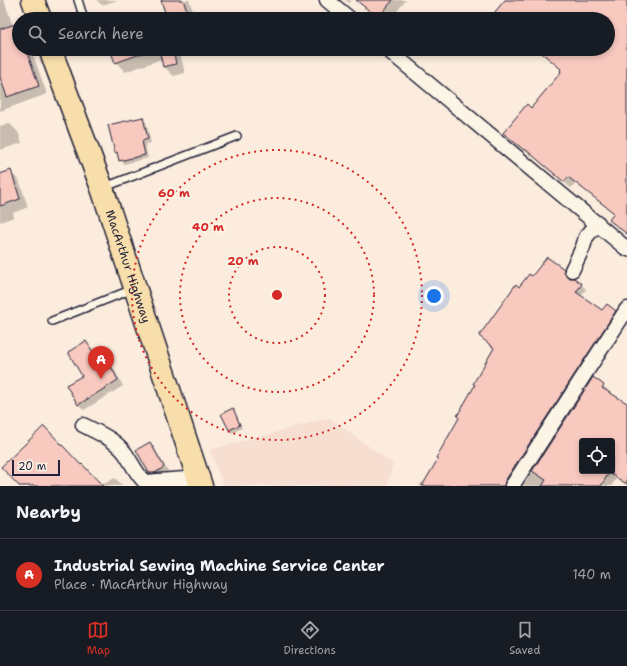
<!DOCTYPE html>
<html lang="en">
<head>
<meta charset="utf-8">
<style>
	body { margin:0; font-family:"Shantell Sans",sans-serif; background:#242831; color:#f1f3f6 }
	.controls { position:absolute; right:12px; bottom:12px; display:grid; overflow:hidden; border-radius:4px; box-shadow:0 2px 6px #0003 }
	.controls button { width:36px; height:36px; display:grid; place-items:center; padding:0; border:0; border-bottom:1px solid #363941; background:#171b24; color:#f1f3f6; font:20px sans-serif }
	.scale { position:absolute; left:12px; bottom:10px; width:48px; box-sizing:border-box; padding-left:4px; border:2px solid #22223b; border-top:0; font-size:11px; line-height:14px; white-space:nowrap; color:#22223b; -webkit-text-stroke:3px #fcf5e5; paint-order:stroke }
	.you { position:absolute; left:434px; top:296px; width:14px; height:14px; margin:-10px; border:3px solid #fff; border-radius:50%; background:#1a73e8; box-shadow:0 0 0 6px #1a73e833 }
	.badge { display:grid; place-items:center; width:26px; height:26px; border-radius:50%; background:#d93025; color:#fff; font-size:13px; font-weight:700 }
	.pin { position:absolute; translate:-50% -33px; filter:drop-shadow(0 1px 2px #0008) }
	.pin::after { content:''; position:absolute; top:21px; width:14px; height:12px; background:inherit; clip-path:polygon(0 0,100% 0,50% 100%) }
	.list { margin:0; padding:0; list-style:none }
	h2 { display:flex; justify-content:space-between; align-items:center; height:52px; margin:0; padding:0 16px; font-size:17px }
	h2 small { font-size:13px; font-weight:400; color:#9ea1a6 }
	.list li { display:grid; grid-template-columns:26px 1fr auto; gap:12px; align-items:center; box-sizing:border-box; height:72px; padding:0 16px; border-top:1px solid #363941 }
	.list b { display:block; font-size:15px; white-space:nowrap }
	.list p { margin:0; font-size:13px; white-space:nowrap; color:#9ea1a6 }
	.list em { font-size:13px; font-style:normal; color:#9ea1a6 }
	.icon { flex:none; width:22px; height:22px; fill:none; stroke:currentColor; stroke-width:2; stroke-linecap:round; stroke-linejoin:round }
	.map { position:relative; flex:none; width:627px; height:486px; overflow:hidden }
	.search { position:absolute; background:#171b24; box-shadow:0 2px 6px #0003; left:12px; right:12px; top:12px; height:44px; display:flex; align-items:center; gap:10px; box-sizing:border-box; padding:0 14px; border-radius:22px; color:#9ea1a6; font-size:15px }
	.sheet { height:124px; background:#171b24 }
	nav { display:flex; justify-content:space-around; align-items:center; box-sizing:border-box; height:56px; border-top:1px solid #363941; background:#171b24; font-size:11px; color:#9ea1a6 }
	nav a { display:grid; justify-items:center; gap:2px }
	nav .on { color:#d93025 }
	.map>svg:first-child { display:block }
</style>
</head>
<body>
<div class="map">
<svg width="627" height="486" viewBox="0 0 627 486">
	<rect width="100%" height="100%" fill="#fbecdd"/>
	<filter id="ink" filterUnits="userSpaceOnUse"><feTurbulence type="fractalNoise" baseFrequency=".025" numOctaves="2"/><feDisplacementMap in="SourceGraphic" scale="8" xChannelSelector="R" yChannelSelector="G"/><feConvolveMatrix kernelMatrix="1 2 1 2 8 2 1 2 1" color-interpolation-filters="sRGB"/></filter>
	<g filter="url(#ink)">
		<path fill="#f6ded1" d="M329,418l64,46 -6,22h-163l-14,-36z"/>
		<path fill="#0003" fill-rule="evenodd" d="M0,0h4l9,26h6v23h12l16,45 -47,17z
			M96,0h22l-16,5z
			M162,0h27l7,19h-28z
			M345,0h6l-2,3z
			M356,0h50l-15,19h-12z
			M506,0h121v234l-17,-14 5,-7 -39,-30 -5,5 -39,-33 -1,1 -26,-23 26,-24 32,-37 -1,-2 -25,-21h71v-30h-111z
			M111,49h82l-13,4 5,20 -11,3 -10,-9 -2,-8 -37,13 -9,-10z
			M142,119l4,3 5,21 -6,1 3,14 -24,6 -8,-12z
			M9,123l9,9 4,11 -22,7v-24z
			M10,172l9,8 9,27 -15,6 1,4 -14,5v-47z
			M563,270l5,5 1,4 13,6 4,4 -5,7 21,15 13,1 5,4 -111,170h-90l3,-4 2,2 15,-24 56,-112 25,-60 13,-10z
			M86,342l8,10 6,-4 6,6 17,32 -39,24 -5,-5 -12,-20 16,-9z
			M593,378l15,12 -1,2 20,12v81l-11,-7 -4,8h-89zM582,441h30v30h-30z
			M233,410l2,2 7,16 -10,5 -3,-3 -7,-16z
			M150,443l5,6 14,24 -13,5 -6,-5z
			M81,467l21,18 13,-7 8,8h-103z"/>
		<path fill="#f8c9bf" stroke="#22223b" d="M161,0h22l7,19h-23z
			M356,0h37l-15,18z
			M505,0h122v234l-18,-14 5,-7 -46,-36 -4,5 -39,-33 -1,1 -21,-17 24,-29 4,4 30,-36 -1,-1 1,-2 -24,-20h71v-30h-107l-7,-6z
			M19,23v26h7l13,37 -32,11 -7,-20v-48z
			M110,49h39v2l-34,12z
			M159,49h14l3,15 -13,3z
			M143,117l5,22 -6,2 3,14 -26,6 -2,-9 -2,1 -7,-28z
			M11,170l9,29 -20,7v-32z
			M547,257l17,12 1,5 3,3 6,1 8,6 -6,8 26,18 5,-6 9,7 -111,170 -1,5h-82l16,-27 -2,-1 23,-40 -2,-2 18,-31 -2,-1 21,-36 -15,-12 37,-52 3,3 10,-13 3,2z
			M86,341l7,11 8,-5 17,33 -40,25 -12,-20 16,-9 -14,-24z
			M593,377l11,8 -2,3 25,15v81l-15,-9v-34h-30v30h28l-9,15h-59l4,-6 -14,-9z
			M233,408l7,17 -11,5 -8,-16z
			M44,426l37,39 1,-1 21,22h-84l-18,-19z
			M150,442l14,25 -9,6h-6l-13,-23z"/>
		<g fill="none" stroke-linecap="round" stroke-linejoin="round">
			<g stroke="#22223b" stroke-width="10">
				<path id="lane" d="M78,0l6,19
					M105,187l132,-51
					M52,321l81,-32"/>
			</g>
			<g stroke="#22223b" stroke-width="17">
				<path id="street" d="M327,0l23,19
					M387,49l240,200
					M572,270l11,-23 3,-10 12,-14
					M83,425c16,8 31,14 42,28 7,10 11,21 20,29l53,-4
					M512,486l115,-177"/>
			</g>
			<g stroke="#22223b" stroke-width="25">
				<g id="highway">
					<path d="M33,0l7,19"/>
					<path id="s1" d="M50,49l52,139 99,298"/>
				</g>
			</g>
			<use href="#lane" stroke="#fcf5e5" stroke-width="7"/>
			<use href="#street" stroke="#fcf5e5" stroke-width="14"/>
			<use href="#highway" stroke="#f8deab" stroke-width="22"/>
		</g>
	</g>
	<g fill="none" stroke="#d62828" stroke-width="2" stroke-dasharray="2 4">
		<circle cx="277" cy="295" r="48"/>
		<circle cx="277" cy="295" r="97"/>
		<circle cx="277" cy="295" r="145"/>
	</g>
	<g text-anchor="middle" stroke-width="4" stroke-linejoin="round" paint-order="stroke">
		<g font-size="12" fill="#22223b" stroke="#fcf5e5">
			<text dy="4" stroke="none"><textPath href="#s1" startOffset="231">MacArthur Highway</textPath></text>
		</g>
	</g>
	<circle cx="277" cy="295" r="6" fill="#d62828" stroke="#fcf5e5" stroke-width="2"/>
	<g font-size="12" text-anchor="middle" font-weight="bold" fill="#d62828" stroke="#fcf5e5" stroke-width="4" stroke-linejoin="round" paint-order="stroke">
		<text x="174" y="197">60 m</text>
		<text x="208" y="231">40 m</text>
		<text x="243" y="265">20 m</text>
	</g>
</svg>
<div class="controls">
<button><svg class="icon" aria-label="locate" viewBox="0 0 24 24"><circle cx="12" cy="12" r="6"/><path d="M12 2v4M12 18v4M2 12h4M18 12h4"/></svg></button>
</div>
<div class="scale">20 m</div>
<div class="you"></div>
<div class="pin badge" style="left:101px;top:379px">A</div>
<div class="search"><svg class="icon" aria-label="search" viewBox="0 0 24 24"><circle cx="10" cy="10" r="6"/><path d="M15 15l6 6"/></svg>Search here</div>
</div>
<section class="sheet">
<h2>Nearby<small></small></h2>
<ul class="list">
<li><span class="badge">A</span><div><b>Industrial Sewing Machine Service Center</b><p>Place · MacArthur Highway</p></div><em>140 m</em></li>
</ul>
</section>
<nav>
<a class="on"><svg class="icon" aria-label="map" viewBox="0 0 24 24"><path d="M3 6l6-2 6 2 6-2v14l-6 2-6-2-6 2zM9 4v14M15 6v14"/></svg>Map</a>
<a><svg class="icon" aria-label="directions" viewBox="0 0 24 24"><path d="M12 3l9 9-9 9-9-9zM9 14v-3h6M13 9l2 2-2 2"/></svg>Directions</a>
<a><svg class="icon" aria-label="saved" viewBox="0 0 24 24"><path d="M7 4h10v16l-5-4-5 4z"/></svg>Saved</a>
</nav>
</body>
</html>
